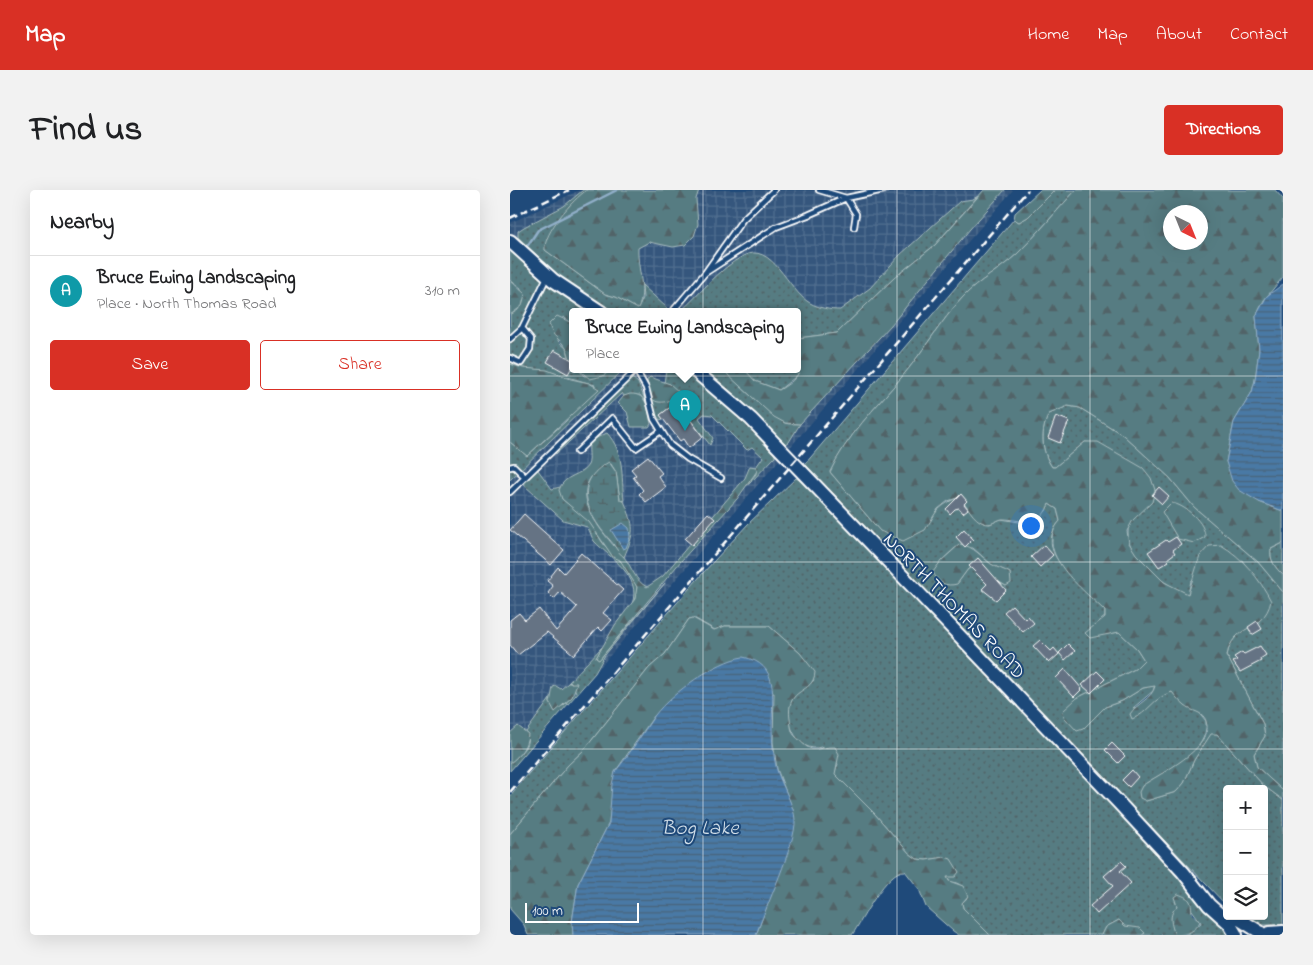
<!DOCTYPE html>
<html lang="en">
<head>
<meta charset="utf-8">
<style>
	body { margin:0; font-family:"Indie Flower",sans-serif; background:#f2f2f2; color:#202124 }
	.controls { position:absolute; right:15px; bottom:15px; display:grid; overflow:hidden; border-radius:5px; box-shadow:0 5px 20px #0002 }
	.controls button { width:45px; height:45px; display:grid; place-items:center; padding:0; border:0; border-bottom:1px solid #e0e0e0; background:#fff; color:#202124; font:25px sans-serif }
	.compass { position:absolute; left:653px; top:15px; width:45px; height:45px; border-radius:50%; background:#fff; box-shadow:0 5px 20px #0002; rotate:137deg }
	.scale { position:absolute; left:15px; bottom:12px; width:114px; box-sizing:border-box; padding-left:5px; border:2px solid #fff; border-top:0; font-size:14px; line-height:18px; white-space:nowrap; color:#fff; -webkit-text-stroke:4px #1f4a7a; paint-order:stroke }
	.you { position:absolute; left:520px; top:335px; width:18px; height:18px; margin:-12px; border:4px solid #fff; border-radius:50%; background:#1a73e8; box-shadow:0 0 0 8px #1a73e833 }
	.badge { display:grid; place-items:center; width:32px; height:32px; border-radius:50%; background:#d93025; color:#fff; font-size:16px; font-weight:700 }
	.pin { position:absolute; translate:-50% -41px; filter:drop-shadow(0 1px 2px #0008) }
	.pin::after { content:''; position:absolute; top:26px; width:18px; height:15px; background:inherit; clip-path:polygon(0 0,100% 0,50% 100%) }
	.popup { position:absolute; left:59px; top:118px; width:232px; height:65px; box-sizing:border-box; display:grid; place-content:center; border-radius:5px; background:#fff; filter:drop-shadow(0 1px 4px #0005); font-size:16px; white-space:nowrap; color:#757577 }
	.popup b { font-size:19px; color:#202124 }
	.popup::after { content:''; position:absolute; left:50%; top:100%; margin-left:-10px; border:10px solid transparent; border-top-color:#fff }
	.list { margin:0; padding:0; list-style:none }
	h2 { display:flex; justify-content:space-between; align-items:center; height:65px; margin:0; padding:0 20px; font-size:21px }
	h2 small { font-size:16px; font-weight:400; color:#757577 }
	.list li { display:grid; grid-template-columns:32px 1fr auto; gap:15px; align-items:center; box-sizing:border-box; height:70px; padding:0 20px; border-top:1px solid #e0e0e0 }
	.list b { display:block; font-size:19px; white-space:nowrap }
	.list p { margin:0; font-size:16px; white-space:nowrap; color:#757577 }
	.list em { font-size:16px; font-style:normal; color:#757577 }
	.actions { display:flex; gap:10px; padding:15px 20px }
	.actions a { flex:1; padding:11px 0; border:1px solid #d93025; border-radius:5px; text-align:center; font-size:18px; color:#d93025 }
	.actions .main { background:#d93025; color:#fff }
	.icon { flex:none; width:28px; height:28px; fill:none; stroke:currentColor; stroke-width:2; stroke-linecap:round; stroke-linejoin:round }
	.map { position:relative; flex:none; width:773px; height:745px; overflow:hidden; border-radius:5px }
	header { display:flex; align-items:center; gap:30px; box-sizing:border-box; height:70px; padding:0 25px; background:#d93025; color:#fff }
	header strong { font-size:24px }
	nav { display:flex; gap:28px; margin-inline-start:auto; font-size:18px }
	.intro { display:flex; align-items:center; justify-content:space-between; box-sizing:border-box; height:120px; padding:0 30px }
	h1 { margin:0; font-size:35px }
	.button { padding:12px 22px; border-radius:5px; background:#d93025; color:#fff; font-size:18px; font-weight:700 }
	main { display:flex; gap:30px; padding:0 30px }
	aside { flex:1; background:#fff; border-radius:5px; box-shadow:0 5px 20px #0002 }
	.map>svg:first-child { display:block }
</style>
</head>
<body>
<header>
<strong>Map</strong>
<nav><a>Home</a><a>Map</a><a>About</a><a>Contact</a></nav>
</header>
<div class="intro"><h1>Find us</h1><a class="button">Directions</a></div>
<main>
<aside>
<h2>Nearby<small></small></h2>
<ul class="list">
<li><span class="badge" style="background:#0f9aa8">A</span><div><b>Bruce Ewing Landscaping</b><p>Place · North Thomas Road</p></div><em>310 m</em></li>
</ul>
<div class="actions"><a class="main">Save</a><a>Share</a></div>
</aside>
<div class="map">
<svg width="773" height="745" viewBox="0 0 773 745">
	<defs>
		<pattern id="industrial-grid" width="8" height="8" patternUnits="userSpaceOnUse" patternTransform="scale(1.25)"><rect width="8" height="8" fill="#34567d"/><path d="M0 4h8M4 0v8" fill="none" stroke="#526f90"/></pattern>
		<pattern id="grass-dots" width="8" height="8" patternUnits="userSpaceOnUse" patternTransform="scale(1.25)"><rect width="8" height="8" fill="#567c82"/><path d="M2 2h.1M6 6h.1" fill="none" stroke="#516467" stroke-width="1.8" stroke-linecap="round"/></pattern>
		<pattern id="forest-firs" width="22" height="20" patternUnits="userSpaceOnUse" patternTransform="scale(1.25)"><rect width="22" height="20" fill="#567c82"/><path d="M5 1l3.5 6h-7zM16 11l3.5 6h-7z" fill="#516467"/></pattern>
		<pattern id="wetland-marsh" width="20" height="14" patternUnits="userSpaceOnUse" patternTransform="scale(1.25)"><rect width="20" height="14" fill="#567c82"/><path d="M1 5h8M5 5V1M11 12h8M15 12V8" fill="none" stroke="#516467"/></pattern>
		<pattern id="water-rules" width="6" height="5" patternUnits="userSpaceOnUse" patternTransform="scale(1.25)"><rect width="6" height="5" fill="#4879a5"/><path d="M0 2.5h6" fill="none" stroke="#4a6278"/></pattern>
	</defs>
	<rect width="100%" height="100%" fill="#1f4a7a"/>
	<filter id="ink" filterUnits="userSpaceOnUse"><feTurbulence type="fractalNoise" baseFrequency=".02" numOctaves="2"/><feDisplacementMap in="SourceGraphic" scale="10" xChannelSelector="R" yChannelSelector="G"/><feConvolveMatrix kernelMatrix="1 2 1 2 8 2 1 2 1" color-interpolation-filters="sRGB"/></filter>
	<g filter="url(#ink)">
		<path fill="url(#industrial-grid)" fill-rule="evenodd" d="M70,0h433l-503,581v-548zM62,122h226v58h-226z"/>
		<path fill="url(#grass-dots)" stroke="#aabec0" fill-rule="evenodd" d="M73,0h4l-18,16 -24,44 60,44 11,3 22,12 5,-11 -1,-13 24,22 2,5h-52l-49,-28 -49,-47v-6l6,-4 40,-21z
			M545,0h21c-20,21 -38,44 -59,64 -17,16 -38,26 -54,43 -23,25 -40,55 -62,81 -25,29 -55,59 -71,94l50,59 44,-1c9,-17 18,-27 36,-33l14,19 9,7 7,1 11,-5 24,4 21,-12 3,-7 8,5 3,12c-8,9 -11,18 -7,30 4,14 40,48 52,60v6l-10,8 12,9 12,-2 18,17 7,11 -9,9 -58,29 5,31 23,-22 17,-6 21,-13 12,-3 -2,6 -20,17 18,-4 10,-9 11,-3 13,14 13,5 8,10c4,33 -43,50 -64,65l4,15 30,-9 8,-9 10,-23 17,-27 6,1 47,52 19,14v125h-21l-16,-9h18v-127h-37v117l-422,-442 209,-245 5,3 9,-5zM445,358h18l19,17 18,8v6l-4,7 -32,-19 -6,2 -11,15 -16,-23z
			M468,6l-43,49 -41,33 -57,55 -39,5v-26h-118c20,-18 39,-43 63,-56 29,-16 45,35 67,47 9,5 20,7 30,7l30,-22 30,-33 60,-54 13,-2z
			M0,60l25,24 57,38h-20v11l-9,-6 -5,24 9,8 5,21h7l5,6h19l8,-6h12l-113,110v-38l17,14 39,-35 29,-36 -48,-14 -24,-3 -13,-4v-49l8,-5 3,-22 -11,-8z
			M288,164l3,8 -2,12 -20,16 -24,-9 -10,-11h53z
			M156,180h20l31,25 58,56v6l-25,26 -4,3 10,-12v-7l7,-10 -11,-10 -5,3 -35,-35 -8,-1 -5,4 14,20 -3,7 -33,-43 -17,13 3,4 -3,1 -5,-7 -5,-18c5,9 15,6 24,4l-4,-15 -6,-1z
			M195,180h21c3,8 49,48 59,53 4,2 11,0 15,1l-11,18 -3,2 -5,-4 -40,-40z
			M121,187l7,6 8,19 -6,-7 -16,1 -2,-3 -66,61 -2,-3z
			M558,216l12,2 43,27 47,43 24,29 64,55 25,30v199l-26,-24 -3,-13 11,-18 -2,-12 -36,-68c3,-19 15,-26 32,-33l-10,-53 -7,-10 -51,21 -3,13c-21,-7 -62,-36 -60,-62 0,-12 16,-23 24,-30 -17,-24 -34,-60 -67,-60l-30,25h-3c-11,-16 -12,-37 -3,-53z
			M36,270l-8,10 14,19 8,-2 2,12c9,8 21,15 29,25 6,7 9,17 15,23 14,15 42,34 26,57 10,-28 -21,-45 -38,-63 -3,-4 -3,-9 -7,-14l-24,-7 -38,-34 -1,-8z
			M286,288l8,5 363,380 65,72h-46l15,-12 -1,-2 -8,-11 -17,-9 2,5c-8,8 -5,19 -2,29h-33l3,-2 -20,-7 -6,-6 -13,7 -4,8h-112l-27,-27 -1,-5 5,-5c-1,-11 -7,-15 -18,-17l-2,-4 5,-1 -7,-19 -19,3 -9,-1 -8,-6 -35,-40 -40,-39 4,-10 -17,-17c-22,7 -37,-24 -31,-43 4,-13 17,-15 24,-24l-14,-27 -31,-27h-44l-10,4 -21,-12 -5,1 -24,35 -16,14 -65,82 -16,15 -58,69v-37l13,-17 180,-207 45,-49z
			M773,353v32c-8,-7 -14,-16 -12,-26z
			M155,393l-60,72 -10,18 -85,98v-8c9,-8 22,-18 16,-31l24,-33v4l13,3 13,-14 -5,-10 -3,1 34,-36 -6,11 3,2z"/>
		<path fill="url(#forest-firs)" stroke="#aabec0" fill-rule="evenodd" d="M77,0h112l-3,9 2,25 -4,12 -9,9 -12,2 -24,-5 -11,6c-1,22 9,41 0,61l-22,-12 -11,-3 -60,-44c-2,-17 28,-51 42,-60z
			M474,0h21l-35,39 -79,96 -91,99 -15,-1 -11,-6 -46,-42 -2,-5h19l10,11 24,9c31,-18 18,-24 19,-52l39,-5 57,-55 41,-33z
			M530,0h15l-27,27 -9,5 -5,-3 1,-6z
			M566,0h199l8,9v78l-19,23 -8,16 3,34 -4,30 -3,12 -18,30 -8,40 33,40 24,9v32l-12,6c-2,10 4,19 12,26v17l-25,-30 -64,-55 -24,-29 -47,-43 -43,-27 -12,-2 -19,8c-9,16 -8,38 3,53h3l30,-25h13l45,26 8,10 4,12 -3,12 -19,18 -6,11 2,12 7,11 28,28 24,12 12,-38 9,-10 12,-1c21,12 39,34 50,56 -7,32 -39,22 -44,55l36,68 2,12 -11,18 3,13 26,24v9l-19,-14 -47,-52h-6l-17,26 -10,23 -8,9 -30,9 -6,-3 -1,-6 3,-6c16,-12 74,-38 64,-65 -3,-10 -14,-9 -21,-15 -5,-4 -9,-9 -13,-14 -20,6 -23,21 -40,27l-2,-5c7,-11 22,-15 25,-28l-12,2 -21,13 -17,6 -22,22 -6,2 -13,-14 -1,-6 14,-13 58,-29 9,-9 -7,-11 -18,-17 -29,6 -5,-5 20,-16v-6c-21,-21 -73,-59 -45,-90l-3,-12 -8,-5c-11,27 -25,15 -47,15 -6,1 -11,7 -18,4 -11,-3 -17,-18 -24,-26l-12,4 -10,8 -13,21 -22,11 -23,-10 -50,-59c16,-35 46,-65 71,-94 22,-26 39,-56 62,-81 16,-17 37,-27 54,-43 21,-20 39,-43 59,-64zM661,22h30v30h-30z
			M0,90l15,14 -3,12 -12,9z
			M47,126l15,7v40c-3,-5 -3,-11 -6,-15 -7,-11 -13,-9 -17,-24z
			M0,174l13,4 24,2 24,9 18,4 10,6 -72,67 -17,-14z
			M69,180h32l-8,6 -13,3z
			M140,187l20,7 9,8c-3,9 -23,15 -28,5 -3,-5 -3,-12 -4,-17z
			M120,204c18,-1 18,17 21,30l-2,3h-18l-4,-15 -9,-9 6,-7z
			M97,243c18,20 14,42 17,68l-4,-1 -4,-28 -5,-8c-5,3 -13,5 -17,10 -25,25 13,64 30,83 8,10 11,24 23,30l16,-11 82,-98 5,-12 6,1 1,4 -20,28 -56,62 -82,99 -3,-2 19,-33 20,-26 2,-12 -17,-27 -7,-3 -24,-35 -27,-23 -3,-9c5,-16 23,-14 29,-25 3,-7 -1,-16 2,-24z
			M661,313c13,1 35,20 34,34l-11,6 -16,-4 -16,-27z
			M450,354c15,3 20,12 31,20 6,4 13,5 19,9l1,10 -5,3 -32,-19 -6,2 -11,15c-11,3 -19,-1 -24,-12l8,-11z
			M183,428l21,12 11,-4h44l31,27 15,19c-1,23 -30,14 -25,47 1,7 1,14 6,18 5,4 10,11 16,12 7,1 15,-3 23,-2l4,7 -4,20 39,39 35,40 8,6 9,1 19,-3 6,2 8,13 -4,5h-8l2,4 14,5 5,10 -6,7 1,5 27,27h-31l-6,-4 -27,-24 -7,-18 -14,-18c-18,-2 -43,50 -53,64h-96l33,-87 4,-38 -16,-41 -4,-27 1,-49 -120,23 -39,56 -6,51 -31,61 -6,38 1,13h-45l-4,-10 -14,-16v-75l58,-69 16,-15 65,-82 16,-14 24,-35z
			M58,493h9l-5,14 -17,15 -5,-9 3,-16 3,-1 5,3z
			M8,536l10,8c-1,13 -8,21 -18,29v-30z
			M668,704c14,5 13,7 14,20l8,7c-3,10 -14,14 -25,14 -4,-11 -7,-20 2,-29l-3,-9z
			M609,730l6,6 15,2 5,5 -3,2h-40l4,-8z"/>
		<path fill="url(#wetland-marsh)" stroke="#aabec0" d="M99,272l7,10 4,28 4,1c11,26 11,31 0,56 -7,-5 -9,-12 -15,-18 -21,-24 -38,-57 0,-77z"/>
		<path fill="url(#water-rules)" stroke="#91afc9" d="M773,94v227l-24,-9 -20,-12 -7,-9 -6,-19 8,-40 18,-30 3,-12 4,-30 -3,-34 11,-20z
			M113,333l6,5 1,9 -4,11 -3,1 -12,-19z
			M233,467c37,7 29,39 29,68 0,14 1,31 5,45 4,14 18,37 18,50 2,21 -31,91 -39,115h-183l-1,-13 6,-38 31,-61 3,-39 3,-12c15,-18 27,-38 40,-57 17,-22 61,-54 88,-58z"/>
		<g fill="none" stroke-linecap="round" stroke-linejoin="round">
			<path stroke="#91afc9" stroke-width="2.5" d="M18,55l10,-15 79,-40"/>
		</g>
		<path fill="#657384" stroke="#fff" d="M44,160l18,10v7l-4,7 -21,-12z
			M167,212l26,35 -14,11 -6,-9 -3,2 -20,-26z
			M546,226l13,5 -9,22 -12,-5z
			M138,266l14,17 -4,3 8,11 -20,15 -7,-8 4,-4 -10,-13 3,-2 -5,-6z
			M649,297l10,9 -7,8 -10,-9z
			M451,304l6,7 -3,3 4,5 -5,4 -4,-5 -4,1 -5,5 -4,-5z
			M198,323l7,6 -23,26 -7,-6z
			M14,324l40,36 -13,15 -41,-35z
			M454,339l9,10 -8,8 -9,-10z
			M666,347l5,7 -8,6 2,3 -8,6 2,2 -10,6 -11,-15 18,-12 2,2z
			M534,355l9,10 -13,12 -9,-10z
			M71,363l42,37 -20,23 9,7 -10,11 -4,-4 -24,28 -27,-23 -29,23 -8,-10v-25l9,-7 6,7 14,-11 17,22 21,-24 -17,-15 -6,7 -6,-6 5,-7 -6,-5 11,-14 6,6z
			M468,368l28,32 -10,10 -14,-11 5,-5 -18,-18z
			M502,415l13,14 3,-3 6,7 -11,9 -19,-20z
			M747,431l5,8 -10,6 -4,-8z
			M530,450l11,11 3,-3 5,6 -10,9 -16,-17z
			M558,454l7,7 -10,9 -6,-7z
			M750,456l6,9 -6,4 1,2 -21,11 -7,-10 4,-2 -3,-3 8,-5 2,2z
			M555,479l17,20 -8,8 -18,-19z
			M587,481l8,8 -14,14 -9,-8z
			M602,553l13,13 -7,7 -13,-13z
			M622,580l6,7 -9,10 -7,-7z
			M611,671l5,5 -6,5 11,12 -34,31 -7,-8 23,-20 -9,-10z"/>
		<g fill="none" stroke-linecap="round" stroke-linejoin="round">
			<g stroke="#fff" stroke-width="8">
				<path id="service" d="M309,0l27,8 10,16 -2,13
					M195,83l71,-46 32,-12 38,-17 38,-8
					M162,122l33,-39 38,-54 31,-29
					M0,149l12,-11 25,-51
					M0,168l11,5 9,-14 1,-10 -9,-11
					M126,180l10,18 8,31 16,26 18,14 33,19
					M67,262l35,-34 24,30 25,-17
					M0,277l4,-1 11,11
					M0,302l126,-122"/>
			</g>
			<g stroke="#fff" stroke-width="16">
				<path id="secondary" d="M0,51l43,39 48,32
					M184,180l57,49 162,168 205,215 65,70 26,33 20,18 7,12
					M724,726l26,16
					M759,743l14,-1"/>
			</g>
			<use href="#service" stroke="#1f4a7a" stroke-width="4.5"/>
			<use href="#secondary" stroke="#1f4a7a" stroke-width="12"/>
			<path stroke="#fff" stroke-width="2.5" stroke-dasharray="8 4" stroke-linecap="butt" d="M0,28l59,-28
				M0,602l518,-602"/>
		</g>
	</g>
	<path fill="none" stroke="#fff" stroke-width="1" stroke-opacity="0.55" d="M193,0v745M387,0v745M580,0v745M0,186h773M0,372h773M0,559h773"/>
	<g text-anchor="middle" stroke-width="4" stroke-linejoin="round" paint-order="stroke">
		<g font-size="20" fill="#fff" stroke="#1f4a7a">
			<text transform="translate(445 415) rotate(46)" y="7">NORTH THOMAS ROAD</text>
		</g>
		<g font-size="21" font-style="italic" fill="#d1dee8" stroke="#1f4a7a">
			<text x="190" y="644">Bog Lake</text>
		</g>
	</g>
</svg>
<div class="controls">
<button>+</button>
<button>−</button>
<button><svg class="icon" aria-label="layers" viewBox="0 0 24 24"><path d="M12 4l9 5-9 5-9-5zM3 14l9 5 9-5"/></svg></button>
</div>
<svg class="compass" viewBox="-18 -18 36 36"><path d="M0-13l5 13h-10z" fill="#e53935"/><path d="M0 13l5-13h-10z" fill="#757577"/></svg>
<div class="scale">100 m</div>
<div class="you"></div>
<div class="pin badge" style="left:175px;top:241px;background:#0f9aa8">A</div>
<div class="popup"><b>Bruce Ewing Landscaping</b>Place</div>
</div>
</main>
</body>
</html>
